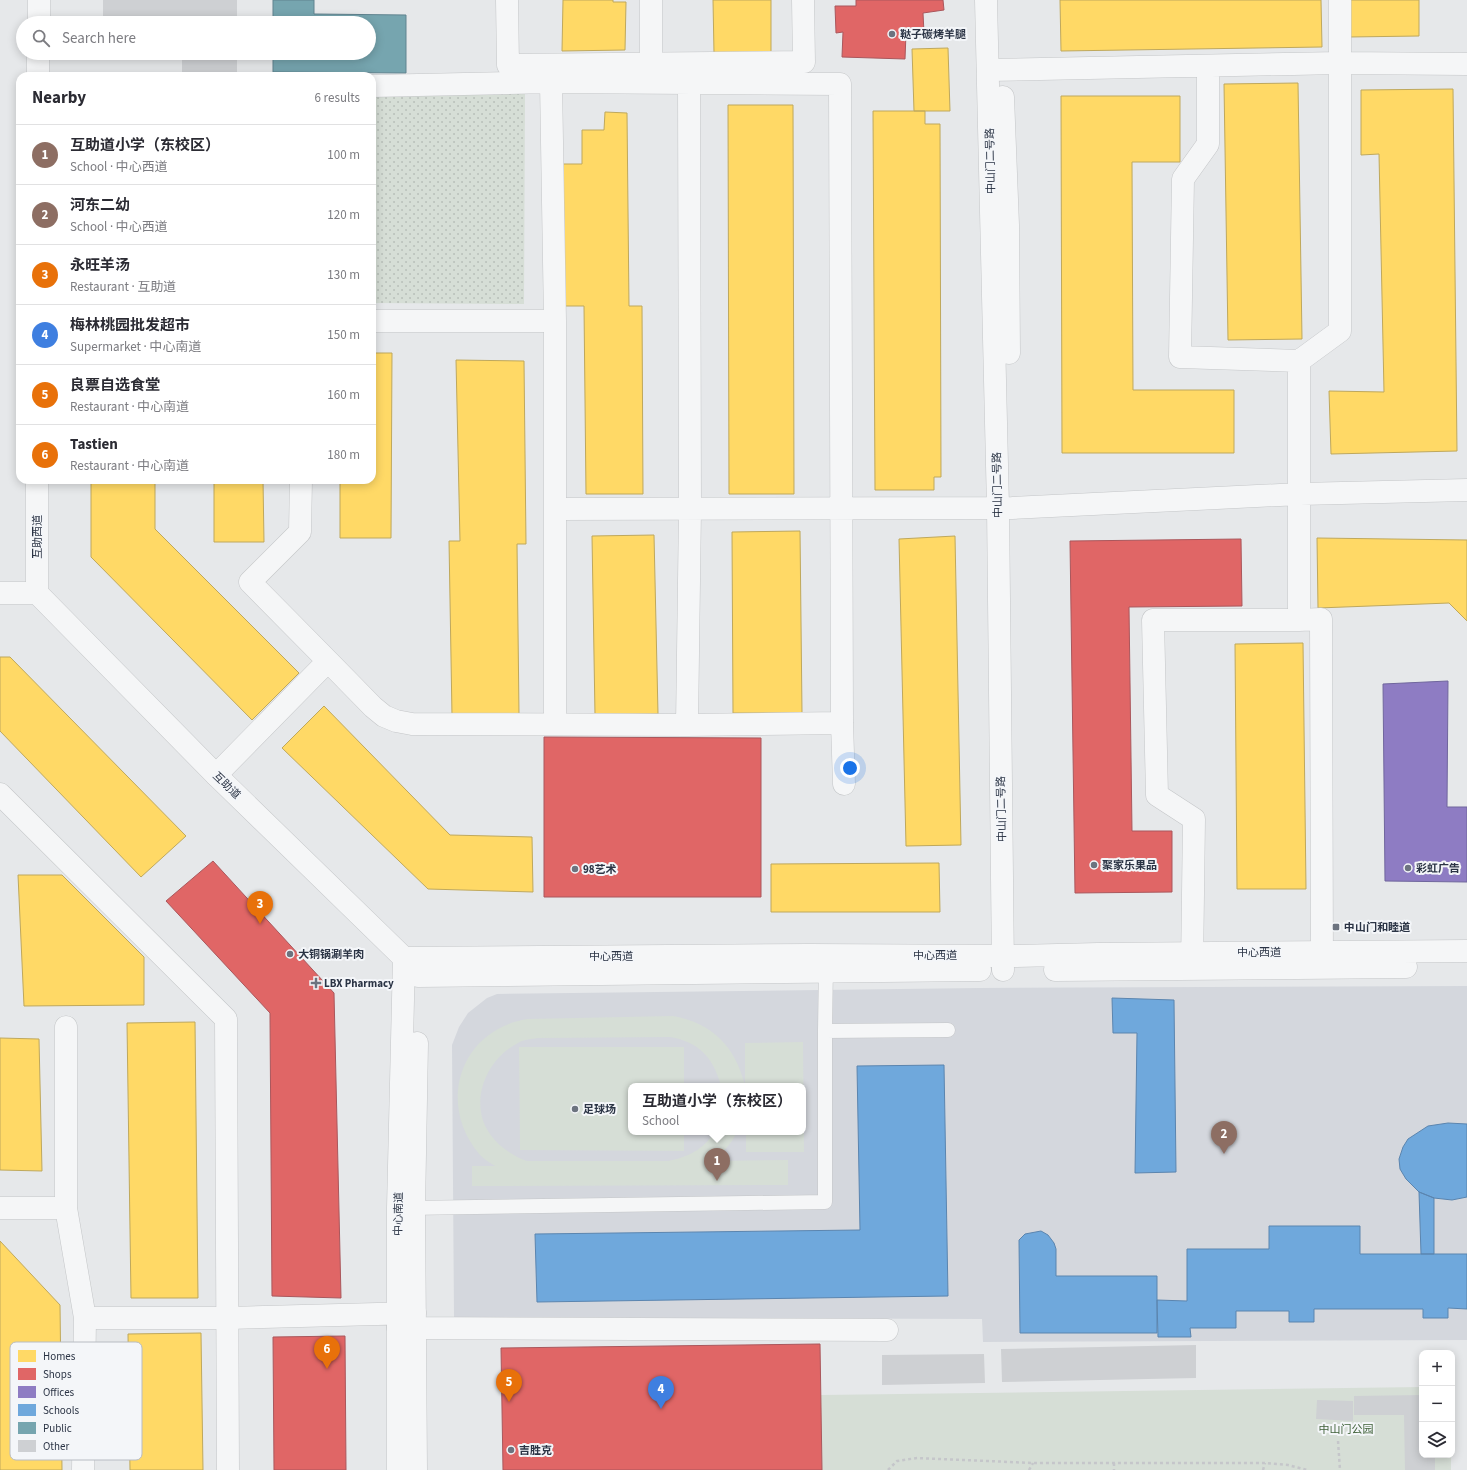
<!DOCTYPE html>
<html lang="en">
<head>
<meta charset="utf-8">
<style>
	body { margin:0; font-family:"Source Sans 3","Noto Sans SC",sans-serif; background:#f2f2f3; color:#2b2b33 }
	.controls { position:absolute; right:12px; bottom:12px; display:grid; overflow:hidden; border-radius:8px; box-shadow:0 2px 10px #0003 }
	.controls button { width:36px; height:36px; display:grid; place-items:center; padding:0; border:0; border-bottom:1px solid #e1e1e2; background:#fff; color:#2b2b33; font:20px sans-serif }
	.you { position:absolute; left:850px; top:768px; width:14px; height:14px; margin:-10px; border:3px solid #fff; border-radius:50%; background:#1a73e8; box-shadow:0 0 0 6px #1a73e833 }
	.badge { display:grid; place-items:center; width:26px; height:26px; border-radius:50%; background:#6c737f; color:#fff; font-size:13px; font-weight:700 }
	.pin { position:absolute; translate:-50% -33px; filter:drop-shadow(0 1px 2px #0008) }
	.pin::after { content:''; position:absolute; top:21px; width:14px; height:12px; background:inherit; clip-path:polygon(0 0,100% 0,50% 100%) }
	.popup { position:absolute; left:628px; top:1083px; width:178px; height:52px; box-sizing:border-box; display:grid; place-content:center; border-radius:8px; background:#fff; filter:drop-shadow(0 1px 3px #0005); font-size:13px; white-space:nowrap; color:#7c7c81 }
	.popup b { font-size:15px; color:#2b2b33 }
	.popup::after { content:''; position:absolute; left:50%; top:100%; margin-left:-8px; border:8px solid transparent; border-top-color:#fff }
	.list { margin:0; padding:0; list-style:none }
	h2 { display:flex; justify-content:space-between; align-items:center; height:52px; margin:0; padding:0 16px; font-size:17px }
	h2 small { font-size:13px; font-weight:400; color:#7c7c81 }
	.list li { display:grid; grid-template-columns:26px 1fr auto; gap:12px; align-items:center; box-sizing:border-box; height:60px; padding:0 16px; border-top:1px solid #e1e1e2 }
	.list b { display:block; font-size:15px; white-space:nowrap }
	.list p { margin:0; font-size:13px; white-space:nowrap; color:#7c7c81 }
	.list em { font-size:13px; font-style:normal; color:#7c7c81 }
	.icon { flex:none; width:22px; height:22px; fill:none; stroke:currentColor; stroke-width:2; stroke-linecap:round; stroke-linejoin:round }
	.map { position:relative; flex:none; width:1467px; height:1470px; overflow:hidden }
	.search { position:absolute; background:#fff; box-shadow:0 2px 10px #0003; left:16px; top:16px; width:360px; height:44px; display:flex; align-items:center; gap:10px; box-sizing:border-box; padding:0 14px; border-radius:22px; color:#7c7c81; font-size:15px }
	.panel { position:absolute; background:#fff; box-shadow:0 2px 10px #0003; left:16px; top:72px; width:360px; height:412px; border-radius:12px }
	.map>svg:first-child { display:block }
</style>
</head>
<body>
<div class="map">
<svg width="1467" height="1470" viewBox="0 0 1467 1470">
	<defs>
		<pattern id="garden-dots" width="8" height="8" patternUnits="userSpaceOnUse"><rect width="8" height="8" fill="#d6ded6"/><path d="M2 2h.1M6 6h.1" fill="none" stroke="#b8bfb9" stroke-width="1.8" stroke-linecap="round"/></pattern>
	</defs>
	<rect width="100%" height="100%" fill="#e6e8ea"/>
	<path fill="#d4d7dd" fill-rule="evenodd" d="M1467,986v354l-484,2 -1,-23 -528,-2 -2,-272 7,-18 9,-14 19,-15 10,-4 482,-6zM631,1086h172v46h-172z"/>
	<path fill="#d6ded6" d="M673,1016c40,7 62,31 72,69v-42l58,-1 1,110h-58v-20h57v-46h-82c-8,-29 -22,-44 -51,-49l-131,1c-7,1 -15,1 -21,5 -32,16 -50,60 -28,91 9,13 23,22 37,27h141c18,-3 37,-12 46,-29h23l-5,9 -16,20 72,-1v25l-316,1v-20h23c-5,-3 -11,-7 -15,-11 -44,-51 -20,-125 47,-136z
		M519,1047h165v39h-53v46h53v19l-164,-1z
		M1422,1387v68h29v15h-629l-1,-75z"/>
	<path fill="url(#garden-dots)" d="M372,92l153,1 -1,211 -152,-1z"/>
	<path fill="#ffd966" stroke="#bfa85c" d="M563,0h50v2h13l-1,48 -63,1z
		M713,0h58v53h-57z
		M1060,0h261l1,47 -261,4z
		M1349,0h70v36l-70,1z
		M948,48l2,63h-36l-2,-62z
		M1298,83l4,256 -74,1 -4,-256z
		M1453,89l4,362 -126,3 -2,-63 55,1 -5,-238 -18,1v-65z
		M1061,96h119v66h-48l1,228h101v63h-172z
		M728,105h65l1,389h-65z
		M873,111h52v13h15l1,353h-7v13h-59z
		M605,112l22,1 2,193h13l1,188h-57l-2,-188h-19l-2,-142h19v-34h22z
		M372,353h20l-1,185h-51v-58h32z
		M456,360l68,1 2,183h-9l2,170 -67,2 -3,-175h11z
		M91,480h64v49l144,144 -47,47 -161,-163z
		M214,480h49l1,62h-50z
		M800,531l2,182h-69l-1,-181z
		M654,535l4,179 -63,1 -3,-179z
		M955,536l6,309 -55,1 -7,-307z
		M1317,538l150,2v81l-18,-18 -131,5z
		M1303,643l3,246h-69l-2,-245z
		M0,657h10l176,179 -45,41 -141,-146z
		M324,706l126,129 82,2 1,55 -105,-3 -146,-141z
		M939,863l1,49h-169v-48z
		M18,875h44l82,82v48l-120,1z
		M195,1022l3,276h-67l-4,-275z
		M0,1038l39,1 3,132 -42,-1z
		M0,1241l60,64 2,165h-62z
		M201,1333l2,137h-73l-2,-136z"/>
	<path fill="#e06666" stroke="#aa575c" d="M856,0h87l1,10 -21,3 1,20h-18l-1,26 -63,-2 1,-25 -7,1 -1,-27h21z
		M1241,539l1,67 -113,1 3,224h40v61l-97,1 -5,-352z
		M544,737l217,1v159h-217z
		M213,861l121,132 7,305 -69,-2 -2,-283 -104,-112z
		M345,1336l1,134h-72l-1,-133z
		M820,1344l2,126h-319l-2,-122z"/>
	<path fill="#8e7cc3" stroke="#70669d" d="M1448,681l-1,126h20v75l-82,-1 -2,-197z"/>
	<path fill="#6fa8dc" stroke="#5b85af" d="M1112,998l62,2 2,172 -41,1 2,-140h-24z
		M944,1065l4,231 -411,6 -2,-68 325,-4 -3,-164z
		M1448,1123l19,1v73l-15,3 -18,-2 -15,-6 -13,-13 -6,-10 -1,-10 4,-12 5,-8 20,-13z
		M1419,1192l15,6v56h-13z
		M1269,1226h91v28h107v55l-19,-1v10h-25v-9h-109v13h-25v-11h-53v17h-46l1,9h-33l-1,-37 30,1v-52h82z
		M1041,1231l7,4 6,8 2,6v27h101v57h-137l-1,-93 6,-6z"/>
	<path fill="#76a5af" stroke="#60838f" d="M273,0h41v14l92,1v58l-133,-1v-19h96v-30h-96z"/>
	<path fill="#ced0d3" d="M103,0h134v23h-134z
		M182,53h55v23h-55z
		M1196,1345v33l-194,4 -1,-33z
		M984,1354l1,29 -103,2v-30z
		M1422,1395v60h13v15h-30l-1,-55h-50v-19z
		M1317,1400l36,1v20l-37,-2z"/>
	<g fill="none" stroke-linecap="round" stroke-linejoin="round">
		<g stroke="#c4c6c8" stroke-width="15">
			<path id="service" d="M825,1031l1,-66
				M406,1208l419,-6v-171l123,-1"/>
		</g>
		<g stroke="#c4c6c8" stroke-width="23">
			<path id="minor" d="M507,0l1,65 296,-3 -1,-62
				M651,0v63
				M1208,66v78l-25,35 -3,178 119,4 41,-30v-331
				M988,70l351,-7 128,1
				M551,82l4,239v403
				M372,86l179,-4 289,2 2,639 2,61
				M372,321h183
				M1299,361v259l22,-1 1,348
				M555,509l457,-1 288,-14 167,-4
				M328,661l45,46 11,9 12,5 16,3 275,1 155,-2
				M687,725l3,-216 -1,-426
				M216,775l112,-114 -78,-79 50,-50 1,-52
				M0,794l226,225 2,451
				M1192,968l2,-149 -37,-24 -4,-175h146
				M66,1027v181l19,110 -2,152
				M0,1208h66
				M85,1318h143l187,-5
				M398,1328l489,2"/>
		</g>
		<g stroke="#c4c6c8" stroke-width="23">
			<path id="tertiary" d="M986,0l12,507 5,463
				M39,23v-23
				M38,76v-23
				M1003,97l5,128 1,128
				M0,593h37
				M37,593l179,182 188,183 8,11
				M37,593v-113
				M404,958l405,-3 207,1 82,-2 369,-3
				M1055,970l351,-3
				M418,976l562,-6
				M398,1470v-262l6,-250
				M416,1470l-2,-262 3,-165"/>
		</g>
		<path stroke="#c5c6ca" stroke-width="2.5" stroke-dasharray="3 3" stroke-linecap="butt" d="M1338,1441l2,29
			M1114,1463v7
			M888,1470l9,-9 20,-3 116,5h232l23,2 19,5
			M1029,1470l4,-7
			M1263,1470l2,-7"/>
		<use href="#service" stroke="#f5f6f7" stroke-width="14"/>
		<use href="#minor" stroke="#f5f6f7" stroke-width="22"/>
		<use href="#tertiary" stroke="#f5f6f7" stroke-width="22"/>
	</g>
	<g fill="#6c737f" stroke="#f4f6f9" stroke-width="1.5">
		<circle cx="892" cy="34" r="4"/>
		<circle cx="1094" cy="865" r="4"/>
		<circle cx="1408" cy="868" r="4"/>
		<circle cx="575" cy="869" r="4"/>
		<rect x="1332" y="923" width="8" height="8" rx="2"/>
		<circle cx="290" cy="954" r="4"/>
		<path d="M314 977h4v4h4v4h-4v4h-4v-4h-4v-4h4z"/>
		<circle cx="575" cy="1109" r="4"/>
		<circle cx="511" cy="1450" r="4"/>
	</g>
	<g text-anchor="middle" stroke-width="4" stroke-linejoin="round" paint-order="stroke">
		<g font-size="11" font-weight="bold" fill="#2b3445" stroke="#f4f6f9" text-anchor="start">
			<text x="900" y="38">鞑子碳烤羊腿</text>
			<text x="1102" y="869">聚家乐果品</text>
			<text x="1416" y="872">彩虹广告</text>
			<text x="583" y="873">98艺术</text>
			<text x="1344" y="931">中山门和睦道</text>
			<text x="298" y="958">大铜锅涮羊肉</text>
			<text x="324" y="987">LBX Pharmacy</text>
			<text x="583" y="1113">足球场</text>
			<text x="519" y="1454">吉胜克</text>
		</g>
		<g font-size="11" fill="#2b3445" stroke="#f4f6f9">
			<text transform="translate(990 161) rotate(-91)" y="4">中山门二号路</text>
			<text transform="translate(997 485) rotate(-91)" y="4">中山门二号路</text>
			<text transform="translate(37 537) rotate(-90)" y="4">互助西道</text>
			<text transform="translate(227 785) rotate(44)" y="4">互助道</text>
			<text transform="translate(1001 809) rotate(-91)" y="4">中山门二号路</text>
			<text x="1259" y="956">中心西道</text>
			<text x="935" y="959">中心西道</text>
			<text x="611" y="960">中心西道</text>
			<text transform="translate(398 1214) rotate(-89)" y="4">中心南道</text>
		</g>
		<g font-size="11" fill="#3f6138" stroke="#f4f6f9">
			<text x="1346" y="1433">中山门公园</text>
		</g>
	</g>
	<rect x="10" y="1342" width="132" height="118" rx="6" fill="#f4f6f9" stroke="#b8bcc3" stroke-width="1"/>
	<rect x="18" y="1350" width="18" height="12" fill="#ffd966"/>
	<rect x="18" y="1368" width="18" height="12" fill="#e06666"/>
	<rect x="18" y="1386" width="18" height="12" fill="#8e7cc3"/>
	<rect x="18" y="1404" width="18" height="12" fill="#6fa8dc"/>
	<rect x="18" y="1422" width="18" height="12" fill="#76a5af"/>
	<rect x="18" y="1440" width="18" height="12" fill="#ced0d3"/>
	<g font-size="11" fill="#2b3445">
		<text x="43" y="1360">Homes</text>
		<text x="43" y="1378">Shops</text>
		<text x="43" y="1396">Offices</text>
		<text x="43" y="1414">Schools</text>
		<text x="43" y="1432">Public</text>
		<text x="43" y="1450">Other</text>
	</g>
</svg>
<div class="controls">
<button>+</button>
<button>−</button>
<button><svg class="icon" aria-label="layers" viewBox="0 0 24 24"><path d="M12 4l9 5-9 5-9-5zM3 14l9 5 9-5"/></svg></button>
</div>
<div class="you"></div>
<div class="pin badge" style="left:717px;top:1181px;background:#8d6e63">1</div>
<div class="popup"><b>互助道小学（东校区）</b>School</div>
<div class="pin badge" style="left:1224px;top:1154px;background:#8d6e63">2</div>
<div class="pin badge" style="left:260px;top:924px;background:#e8710a">3</div>
<div class="pin badge" style="left:661px;top:1409px;background:#3f7fe0">4</div>
<div class="pin badge" style="left:509px;top:1402px;background:#e8710a">5</div>
<div class="pin badge" style="left:327px;top:1369px;background:#e8710a">6</div>
<div class="search"><svg class="icon" aria-label="search" viewBox="0 0 24 24"><circle cx="10" cy="10" r="6"/><path d="M15 15l6 6"/></svg>Search here</div>
<section class="panel">
<h2>Nearby<small>6 results</small></h2>
<ul class="list">
<li><span class="badge" style="background:#8d6e63">1</span><div><b>互助道小学（东校区）</b><p>School · 中心西道</p></div><em>100 m</em></li>
<li><span class="badge" style="background:#8d6e63">2</span><div><b>河东二幼</b><p>School · 中心西道</p></div><em>120 m</em></li>
<li><span class="badge" style="background:#e8710a">3</span><div><b>永旺羊汤</b><p>Restaurant · 互助道</p></div><em>130 m</em></li>
<li><span class="badge" style="background:#3f7fe0">4</span><div><b>梅林桃园批发超市</b><p>Supermarket · 中心南道</p></div><em>150 m</em></li>
<li><span class="badge" style="background:#e8710a">5</span><div><b>良票自选食堂</b><p>Restaurant · 中心南道</p></div><em>160 m</em></li>
<li><span class="badge" style="background:#e8710a">6</span><div><b>Tastien</b><p>Restaurant · 中心南道</p></div><em>180 m</em></li>
</ul>
</section>
</div>
</body>
</html>
